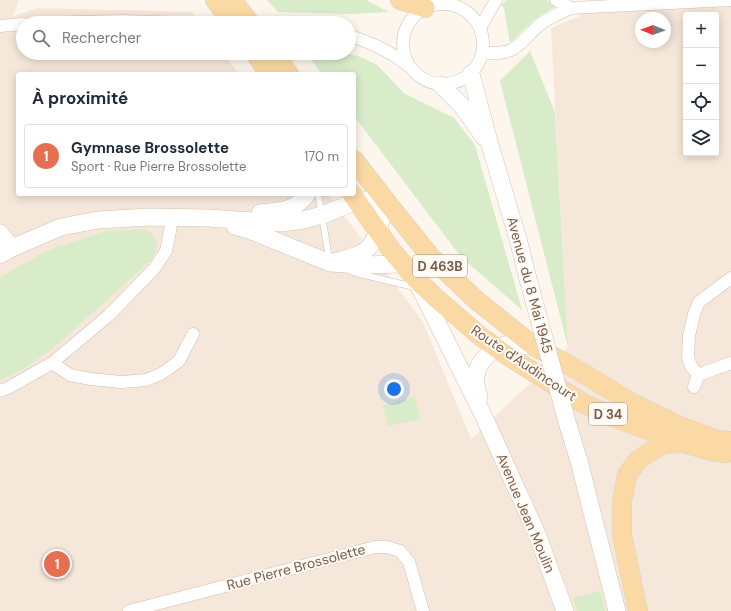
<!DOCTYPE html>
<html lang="fr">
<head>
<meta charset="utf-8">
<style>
	body { margin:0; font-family:"DM Sans",sans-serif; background:#f6f6f7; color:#1f2937 }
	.controls { position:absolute; right:12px; top:12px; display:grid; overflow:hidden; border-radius:4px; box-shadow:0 2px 10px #0003 }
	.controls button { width:36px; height:36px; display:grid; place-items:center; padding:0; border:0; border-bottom:1px solid #e0e1e3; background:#fff; color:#1f2937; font:20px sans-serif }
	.compass { position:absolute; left:635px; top:12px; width:36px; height:36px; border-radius:50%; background:#fff; box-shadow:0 2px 10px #0003; rotate:271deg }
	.you { position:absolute; left:394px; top:389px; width:14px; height:14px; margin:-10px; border:3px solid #fff; border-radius:50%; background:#1a73e8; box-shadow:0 0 0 6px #1a73e833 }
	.badge { display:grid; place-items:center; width:26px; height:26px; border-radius:50%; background:#e76f51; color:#fff; font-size:13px; font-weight:700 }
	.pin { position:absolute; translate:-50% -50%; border:2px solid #fff; box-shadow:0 1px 4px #0006 }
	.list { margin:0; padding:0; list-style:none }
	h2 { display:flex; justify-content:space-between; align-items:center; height:52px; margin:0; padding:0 16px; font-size:17px }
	h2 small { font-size:13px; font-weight:400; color:#747a83 }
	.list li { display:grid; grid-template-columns:26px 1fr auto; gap:12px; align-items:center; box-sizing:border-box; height:64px; margin:0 8px 8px; padding:0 8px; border:1px solid #e0e1e3; border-radius:4px }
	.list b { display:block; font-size:15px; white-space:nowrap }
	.list p { margin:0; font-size:13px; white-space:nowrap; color:#747a83 }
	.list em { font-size:13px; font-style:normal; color:#747a83 }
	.icon { flex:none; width:22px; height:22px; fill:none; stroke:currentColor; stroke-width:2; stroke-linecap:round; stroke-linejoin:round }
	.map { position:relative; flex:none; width:731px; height:611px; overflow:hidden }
	.search { position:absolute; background:#fff; box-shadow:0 2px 10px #0003; left:16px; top:16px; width:340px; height:44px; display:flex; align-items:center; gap:10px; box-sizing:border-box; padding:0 14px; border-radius:22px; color:#747a83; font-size:15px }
	.panel { position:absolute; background:#fff; box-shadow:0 2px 10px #0003; left:16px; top:72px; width:340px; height:124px; border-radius:4px }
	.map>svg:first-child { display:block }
</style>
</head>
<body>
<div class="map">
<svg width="731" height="611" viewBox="0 0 731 611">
	<rect width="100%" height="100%" fill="#fdf6ec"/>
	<path fill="#f5e8da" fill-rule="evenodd" d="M0,0h19l-6,16 25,-8 154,4 9,11h-178v30h200l16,21h-221v120h310l95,128 48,117 97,-92 -17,-319 29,-12v-3l151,-10v608h-731zM686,15h30v138h-30zM641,18h24v24h-24z"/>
	<path fill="#d8ecc9" d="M267,0h99l23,12 -39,2 -72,-2z
		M506,0h41l8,7 -23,14 -22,22 -6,-35 -3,-3z
		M530,51l25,61 13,235 -68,-266z
		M306,53h37l16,3 18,9 28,29 23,11 26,13 21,27 47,165 -61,-53 -107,-141v-42h-32z
		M140,229l10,3 7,11 -1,8 -5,9 -100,90 -34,23 -17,7v-103l51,-28 55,-18z
		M415,397l5,22 -32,7 -5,-21z
		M600,591l5,20h-28l-4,-13z"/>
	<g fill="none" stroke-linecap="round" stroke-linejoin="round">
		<g stroke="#d1beb0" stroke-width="7">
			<path id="lane" d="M318,194l4,21 7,44
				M350,271l6,2 58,14"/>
		</g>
		<g stroke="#d1beb0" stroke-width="13">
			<path id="street" d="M556,0l15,8
				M403 44a40 40 0 1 1 80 0a40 40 0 1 1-80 0Z
				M41,23l81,-2 57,2
				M0,26l23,-2
				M480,28l16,-28
				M349,35l28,11 16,9 16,11
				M483,53c9,0 22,1 30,-4 9,-5 18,-17 25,-23 10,-8 22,-13 33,-18l160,-8
				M52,363l18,12 21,4 30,3 25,-2 15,-6 18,-13 14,-27
				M698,375l33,-12
				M694,387l4,-12 -7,-9 -3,-9 1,-21 5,-22 5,-12 32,-24
				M0,391l8,-3 44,-25 56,-47 46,-47 12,-18 4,-20 2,-13
				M129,611l246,-64h12l13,4 9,11 14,49"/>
		</g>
		<g stroke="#d6c0b0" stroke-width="18">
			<path id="secondary" d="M471,74l19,71 28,94 10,40
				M441,85l21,21 22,31
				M260,213c19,-2 36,-2 47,-19
				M235,226l19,6 76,31 32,2 41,-1
				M0,233l12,15
				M0,255l12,-7 49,-21 37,-7 51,-3 59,1 74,5 21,-3 19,-5 35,-14 28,-1c-4,18 -5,42 -23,53 -9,5 -22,7 -32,10
				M417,282l67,135 53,117 28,77
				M479,397c-2,-7 -4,-14 -3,-21 2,-16 19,-31 35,-32 8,0 16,2 24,3
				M579,461l38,150"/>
		</g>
		<g stroke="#dad1cd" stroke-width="20">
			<path id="primary" d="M215,0l18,23
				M232,0l18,23
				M400,0l25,8
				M255,53l14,21
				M273,53l16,21
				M354,160l31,40 45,56 46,44 59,47 34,18 63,38 47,23 38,14 14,1
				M352,194l40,57 24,28 20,19 44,38 25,18 76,48 32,15 45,17 26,9 27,8 15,2
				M638,611l-16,-76v-34l5,-26 11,-15 18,-12 8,-4 17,-1"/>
		</g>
		<use href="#lane" stroke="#fff" stroke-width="6"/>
		<use href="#street" stroke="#fff" stroke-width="12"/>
		<use href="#secondary" stroke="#fff" stroke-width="17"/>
		<use href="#primary" stroke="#fbd9a5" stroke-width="19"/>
		<g stroke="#d6c0b0" stroke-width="18" stroke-linecap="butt">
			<path id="secondary-bridge" d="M528,279l39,143 12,39"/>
		</g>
		<use href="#secondary-bridge" stroke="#fff" stroke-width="17"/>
	</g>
	<g text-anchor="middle" stroke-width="4" stroke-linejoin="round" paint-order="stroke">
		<g fill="#fffaf3" stroke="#a28b7f" stroke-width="1">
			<rect x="413" y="255" width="54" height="22" rx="3"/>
			<rect x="589" y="403" width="38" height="22" rx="3"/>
		</g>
		<g font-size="13" font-weight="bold" fill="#7a5c4d">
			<text x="440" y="271">D 463B</text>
			<text x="608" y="419">D 34</text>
		</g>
		<g font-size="14" fill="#7a5c4d" stroke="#fffaf3">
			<text transform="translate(530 285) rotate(75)" y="5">Avenue du 8 Mai 1945</text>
			<text transform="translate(524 363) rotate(34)" y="5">Route d'Audincourt</text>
			<text transform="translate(526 513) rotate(67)" y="5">Avenue Jean Moulin</text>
			<text transform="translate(296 567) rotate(-15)" y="5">Rue Pierre Brossolette</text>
		</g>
	</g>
</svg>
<div class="controls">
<button>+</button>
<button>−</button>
<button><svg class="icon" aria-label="locate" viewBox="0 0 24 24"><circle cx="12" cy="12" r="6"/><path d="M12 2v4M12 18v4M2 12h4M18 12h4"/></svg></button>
<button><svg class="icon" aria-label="layers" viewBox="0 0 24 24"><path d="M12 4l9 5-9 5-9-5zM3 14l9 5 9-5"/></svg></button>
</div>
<svg class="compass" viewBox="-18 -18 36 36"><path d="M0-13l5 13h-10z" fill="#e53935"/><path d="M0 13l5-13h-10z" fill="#747a83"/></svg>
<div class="you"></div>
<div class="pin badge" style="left:57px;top:564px">1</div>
<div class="search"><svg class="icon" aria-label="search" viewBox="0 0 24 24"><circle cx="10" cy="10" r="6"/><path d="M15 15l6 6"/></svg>Rechercher</div>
<section class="panel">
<h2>À proximité<small></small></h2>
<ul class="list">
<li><span class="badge">1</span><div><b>Gymnase Brossolette</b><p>Sport · Rue Pierre Brossolette</p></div><em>170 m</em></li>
</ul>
</section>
</div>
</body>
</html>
